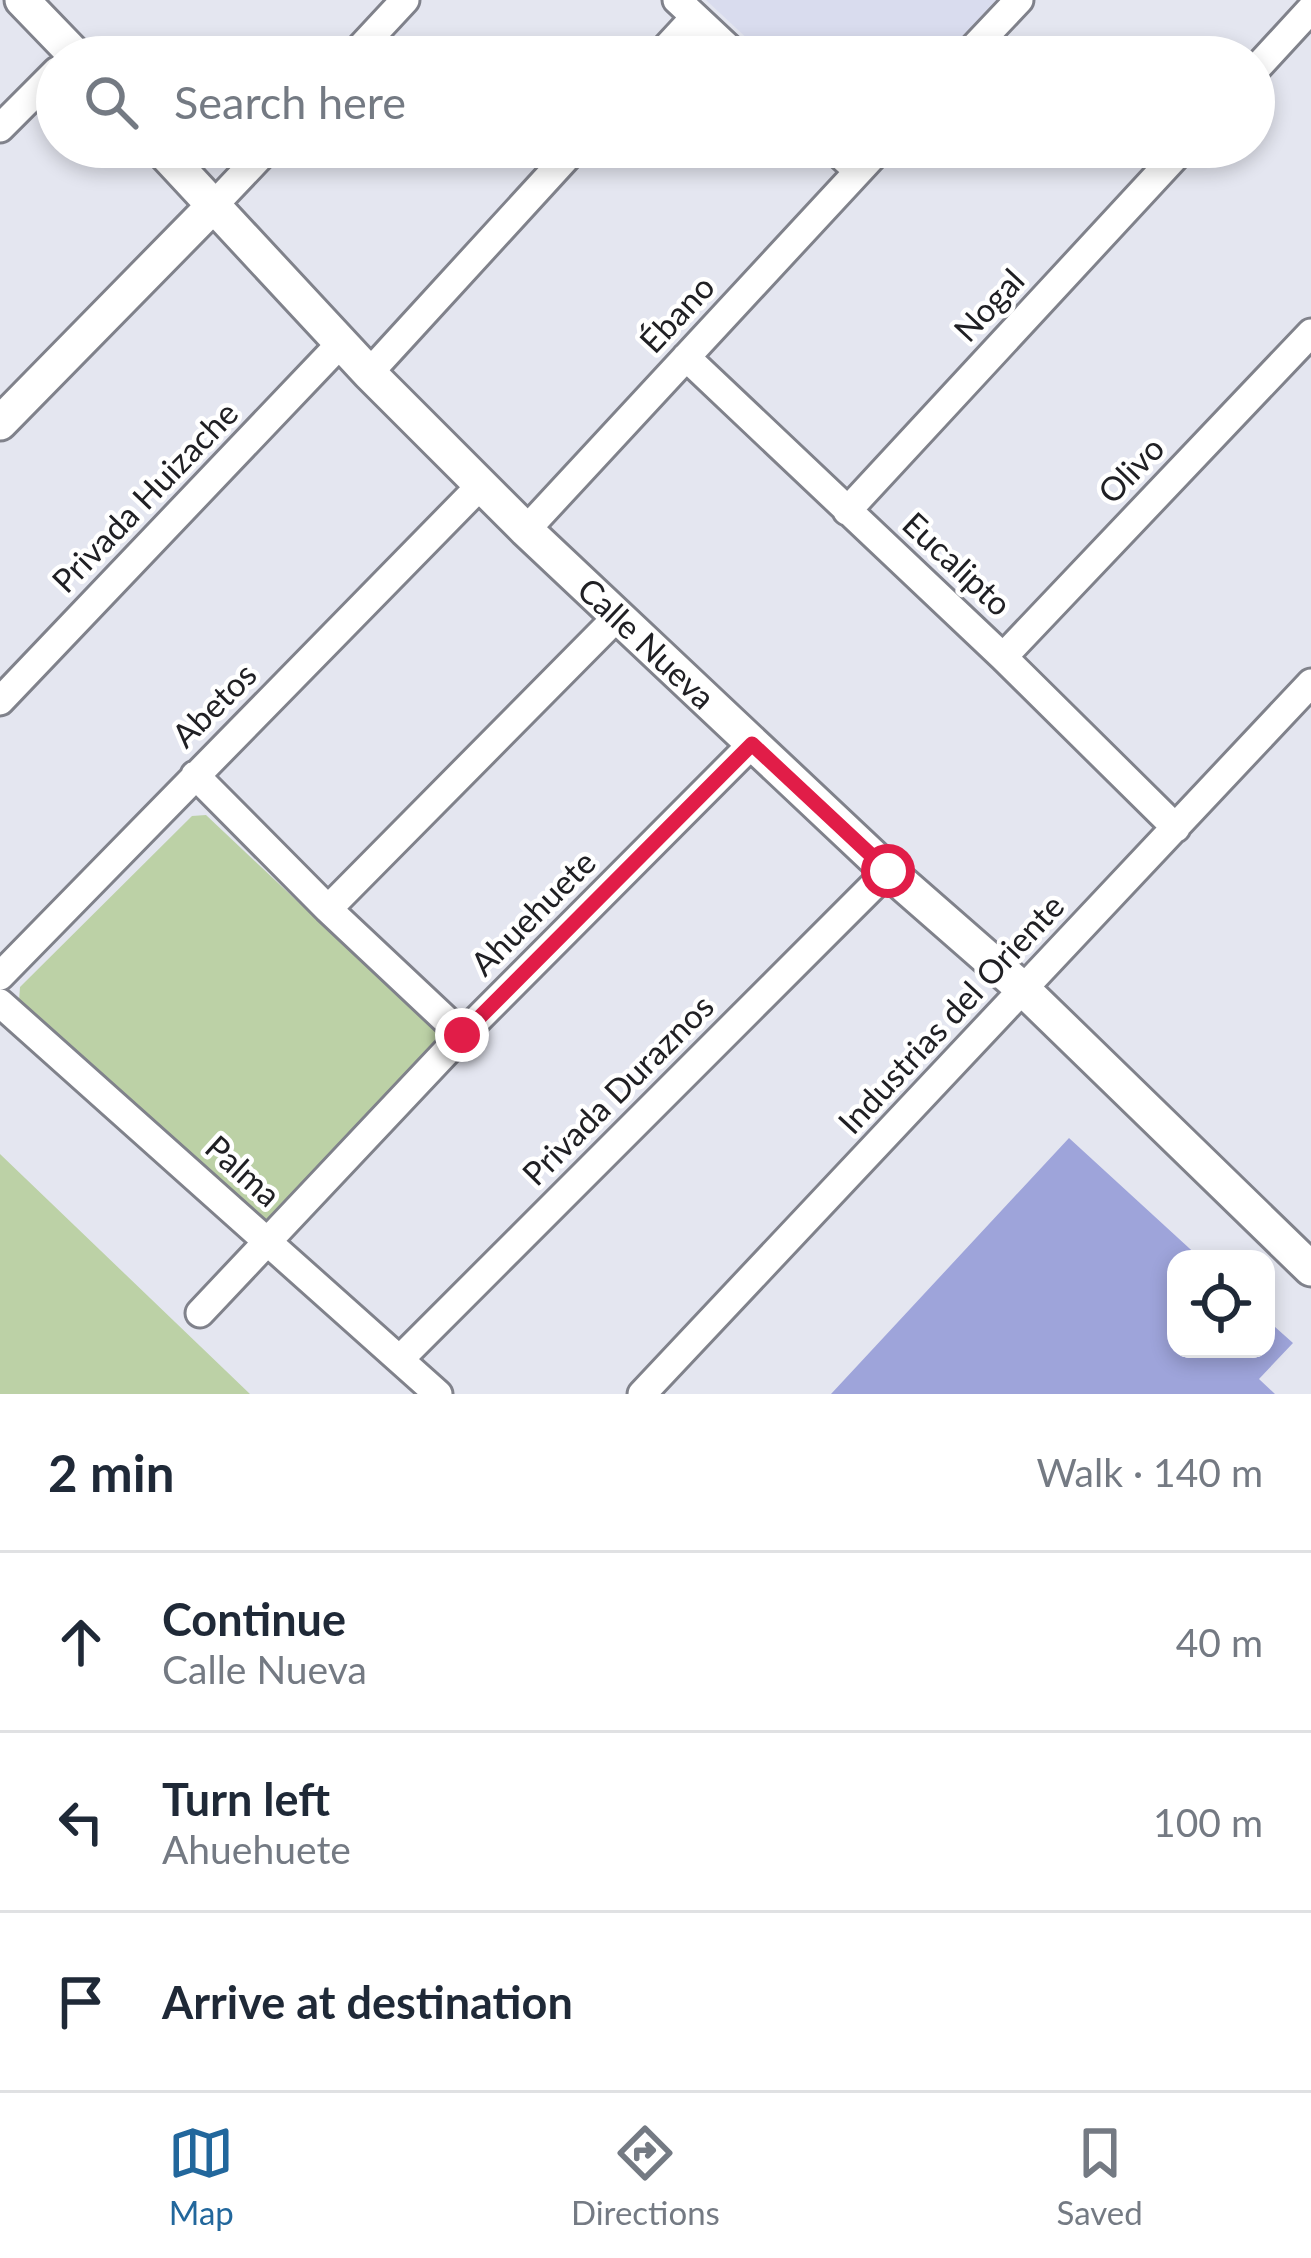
<!DOCTYPE html>
<html lang="en">
<head>
<meta charset="utf-8">
<style>
	body { margin:0; font-family:Lato,sans-serif; background:#f6f6f7; color:#1f2937 }
	.controls { position:absolute; right:36px; bottom:36px; display:grid; overflow:hidden; border-radius:24px; box-shadow:0 6px 18px #0003 }
	.controls button { width:108px; height:108px; display:grid; place-items:center; padding:0; border:0; border-bottom:3px solid #e0e1e3; background:#fff; color:#1f2937; font:60px sans-serif }
	.stop { position:absolute; width:36px; height:36px; margin:-27px; border:9px solid #e11d48; border-radius:50%; background:#fff }
	.stop.end { background:#e11d48; border-color:#fff; box-shadow:0 3px 12px #0008 }
	.list { margin:0; padding:0; list-style:none }
	h2 { display:flex; justify-content:space-between; align-items:center; height:156px; margin:0; padding:0 48px; font-size:51px }
	h2 small { font-size:39px; font-weight:400; color:#747a83 }
	.list li { display:grid; grid-template-columns:78px 1fr auto; gap:36px; align-items:center; box-sizing:border-box; height:180px; padding:0 48px; border-top:3px solid #e0e1e3 }
	.list b { display:block; font-size:45px; white-space:nowrap }
	.list p { margin:0; font-size:39px; white-space:nowrap; color:#747a83 }
	.list em { font-size:39px; font-style:normal; color:#747a83 }
	.icon { flex:none; width:66px; height:66px; fill:none; stroke:currentColor; stroke-width:2; stroke-linecap:round; stroke-linejoin:round }
	.map { position:relative; flex:none; width:1311px; height:1394px; overflow:hidden }
	.search { position:absolute; background:#fff; box-shadow:0 6px 18px #0003; left:36px; right:36px; top:36px; height:132px; display:flex; align-items:center; gap:30px; box-sizing:border-box; padding:0 42px; border-radius:66px; color:#747a83; font-size:45px }
	.sheet { height:696px; background:#fff }
	nav { display:flex; justify-content:space-around; align-items:center; box-sizing:border-box; height:168px; border-top:3px solid #e0e1e3; background:#fff; font-size:33px; color:#747a83 }
	nav a { display:grid; justify-items:center; gap:6px }
	nav .on { color:#22679c }
	.map>svg:first-child { display:block }
</style>
</head>
<body>
<div class="map">
<svg width="1311" height="1394" viewBox="0 0 1311 1394">
	<rect width="100%" height="100%" fill="#e4e6f0"/>
	<path fill="#d9dcee" d="M706,0h293l-54,57h-178z"/>
	<path fill="#bcd1a6" d="M206,815l231,218v17l-168,170 -19,-3 -231,-216 1,-14 172,-171z
		M0,1154l250,240h-250z"/>
	<path fill="#9ea4da" d="M1069,1138l132,121h-25v90h90v-30l27,24 -34,36 16,15h-444z"/>
	<g fill="none" stroke-linecap="round" stroke-linejoin="round">
		<g stroke="#80828b" stroke-width="33">
			<path id="minor" d="M677,0l61,57
				M352,57l53,-57
				M658,57l37,-40
				M965,57l54,-57
				M1254,71l57,-62
				M0,128l57,-57
				M832,147l26,24
				M213,206l56,-59
				M686,357l317,300 173,171
				M369,373l207,-226
				M847,511l337,-364
				M526,530l355,-383
				M1003,657l308,-324
				M0,701l342,-359
				M195,775l133,134 134,126
				M328,909l289,-292
				M0,976l481,-491
				M0,1003l438,391
				M200,1313l262,-278 290,-291
				M400,1359l488,-488
				M642,1394l669,-711"/>
		</g>
		<g stroke="#80828b" stroke-width="39">
			<g id="tertiary">
				<path d="M22,0l55,57"/>
				<path id="s1" d="M159,147l210,226 157,157 362,341 136,119 287,279"/>
				<path d="M0,423l213,-217"/>
			</g>
		</g>
		<use href="#minor" stroke="#fff" stroke-width="27"/>
		<use href="#tertiary" stroke="#fff" stroke-width="33"/>
	</g>
	<g fill="none" stroke-linecap="round" stroke-linejoin="round">
		<path stroke="#e11d48" stroke-width="15" d="M462,1035l290,-291 136,127"/>
	</g>
	<g text-anchor="middle" stroke-width="9" stroke-linejoin="round" paint-order="stroke">
		<g font-size="33" fill="#202024" stroke="#fff">
			<text transform="translate(989 305) rotate(-47)" y="12">Nogal</text>
			<text transform="translate(677 314) rotate(-47)" y="12">Ébano</text>
			<text transform="translate(1131 470) rotate(-46)" y="12">Olivo</text>
			<text transform="translate(145 497) rotate(-46)" y="12">Privada Huizache</text>
			<text transform="translate(957 564) rotate(43)" y="12">Eucalipto</text>
			<text dy="12" stroke="none"><textPath href="#s1" startOffset="696">Calle Nueva</textPath></text>
			<text transform="translate(214 705) rotate(-45)" y="12">Abetos</text>
			<text transform="translate(533 913) rotate(-45)" y="12">Ahuehuete</text>
			<text transform="translate(951 1014) rotate(-47)" y="12">Industrias del Oriente</text>
			<text transform="translate(618 1090) rotate(-45)" y="12">Privada Duraznos</text>
			<text transform="translate(243 1171) rotate(42)" y="12">Palma</text>
		</g>
	</g>
</svg>
<div class="controls">
<button><svg class="icon" aria-label="locate" viewBox="0 0 24 24"><circle cx="12" cy="12" r="6"/><path d="M12 2v4M12 18v4M2 12h4M18 12h4"/></svg></button>
</div>
<div class="stop" style="left:888px;top:871px"></div>
<div class="stop end" style="left:462px;top:1035px"></div>
<div class="search"><svg class="icon" aria-label="search" viewBox="0 0 24 24"><circle cx="10" cy="10" r="6"/><path d="M15 15l6 6"/></svg>Search here</div>
</div>
<section class="sheet">
<h2>2 min<small>Walk · 140 m</small></h2>
<ul class="list">
<li><svg class="icon" aria-label="ahead" viewBox="0 0 24 24"><path d="M12 20V5M6 11l6-6 6 6"/></svg><div><b>Continue</b><p>Calle Nueva</p></div><em>40 m</em></li>
<li><svg class="icon" aria-label="left" viewBox="0 0 24 24"><path d="M17 20v-9H6M10 6l-5 5 5 5"/></svg><div><b>Turn left</b><p>Ahuehuete</p></div><em>100 m</em></li>
<li><svg class="icon" aria-label="arrive" viewBox="0 0 24 24"><path d="M6 21V4h12l-3 4 3 4H6"/></svg><div><b>Arrive at destination</b></div></li>
</ul>
</section>
<nav>
<a class="on"><svg class="icon" aria-label="map" viewBox="0 0 24 24"><path d="M3 6l6-2 6 2 6-2v14l-6 2-6-2-6 2zM9 4v14M15 6v14"/></svg>Map</a>
<a><svg class="icon" aria-label="directions" viewBox="0 0 24 24"><path d="M12 3l9 9-9 9-9-9zM9 14v-3h6M13 9l2 2-2 2"/></svg>Directions</a>
<a><svg class="icon" aria-label="saved" viewBox="0 0 24 24"><path d="M7 4h10v16l-5-4-5 4z"/></svg>Saved</a>
</nav>
</body>
</html>
